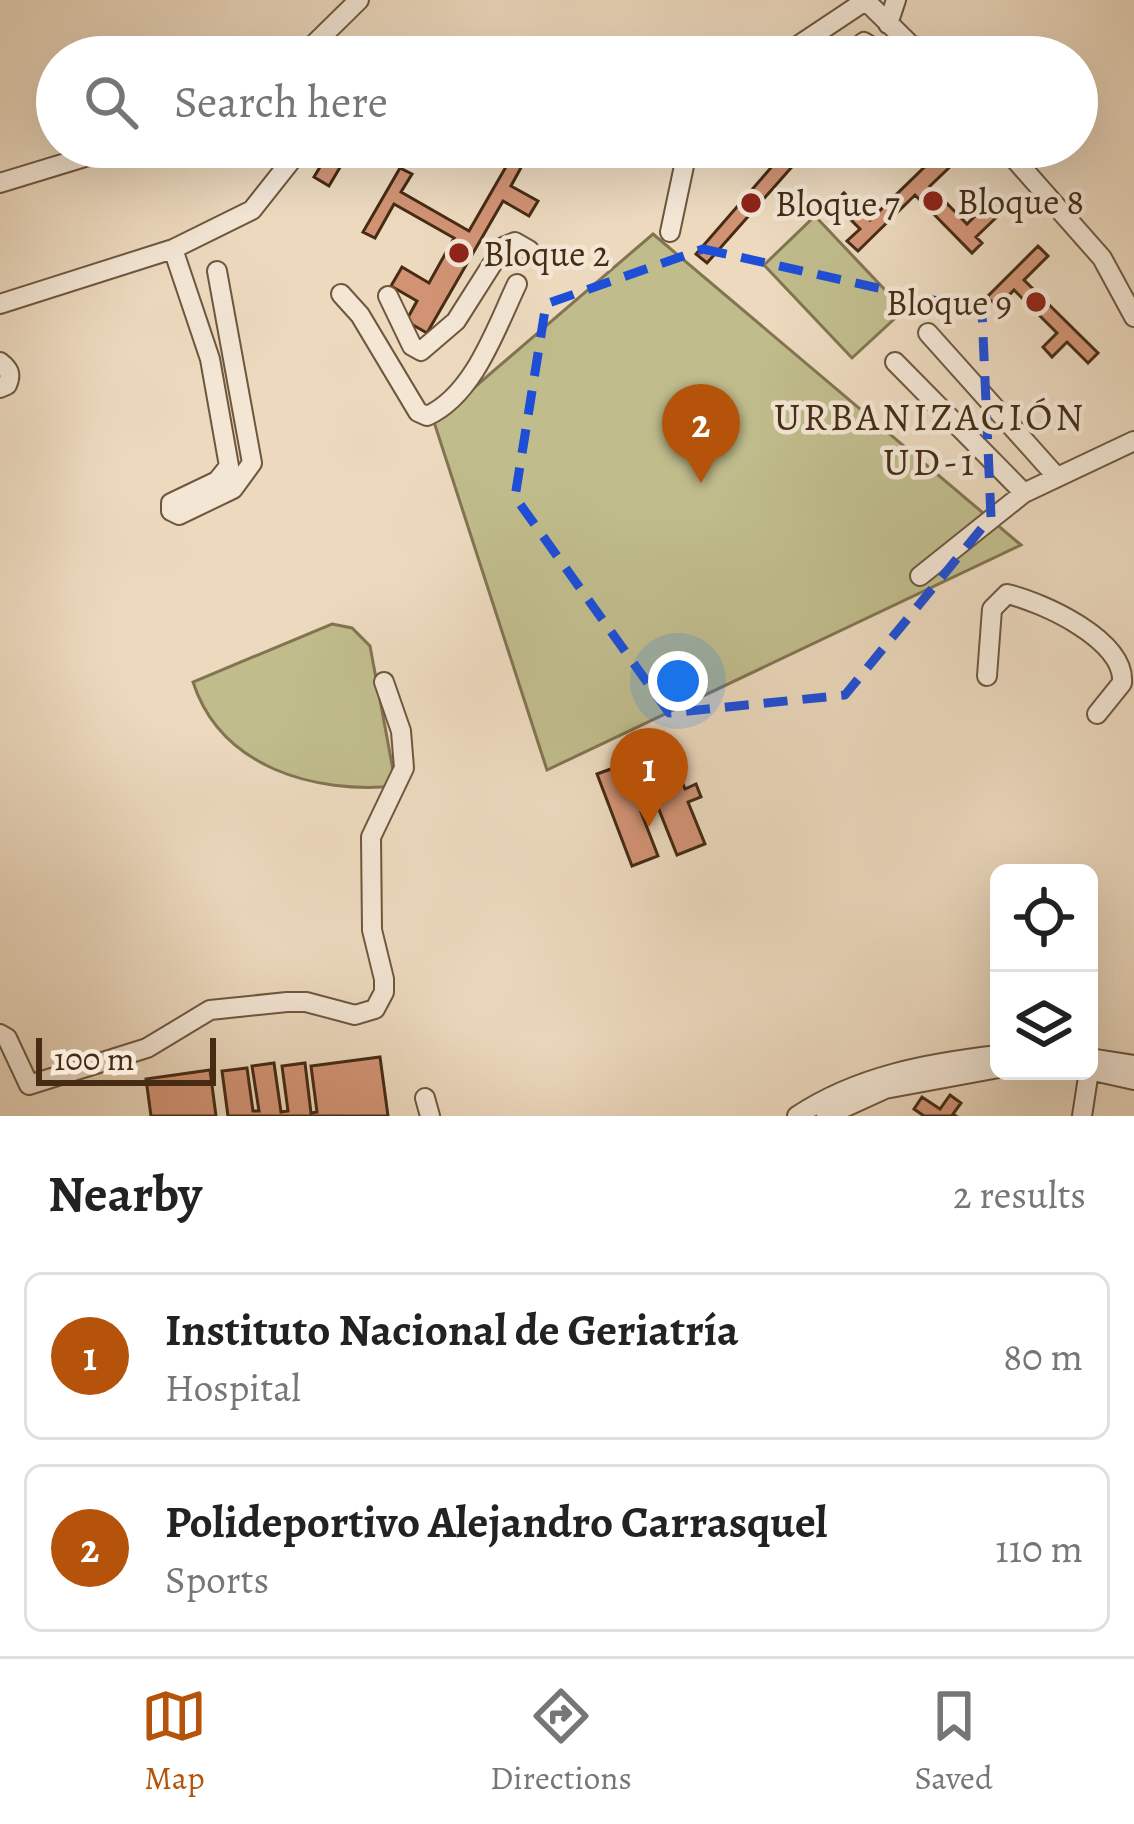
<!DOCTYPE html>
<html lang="en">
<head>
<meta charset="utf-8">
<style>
	body { margin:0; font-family:Alegreya,serif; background:#f6f6f6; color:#222 }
	.controls { position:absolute; right:36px; bottom:36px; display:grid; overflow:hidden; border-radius:18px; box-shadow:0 12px 48px #0002 }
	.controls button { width:108px; height:108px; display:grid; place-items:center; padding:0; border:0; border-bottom:3px solid #e0e0e0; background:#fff; color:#222; font:60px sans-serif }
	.scale { position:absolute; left:36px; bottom:30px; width:180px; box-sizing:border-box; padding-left:12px; border:6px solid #452c13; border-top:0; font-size:33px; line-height:42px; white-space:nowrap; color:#452c13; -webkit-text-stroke:9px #f3e6d5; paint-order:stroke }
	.you { position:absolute; left:678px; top:681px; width:42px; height:42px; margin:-30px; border:9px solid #fff; border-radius:50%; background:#1a73e8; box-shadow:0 0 0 18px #1a73e833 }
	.badge { display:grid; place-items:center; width:78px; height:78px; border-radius:50%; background:#b45309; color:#fff; font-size:39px; font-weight:700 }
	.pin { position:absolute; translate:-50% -99px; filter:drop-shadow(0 3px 6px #0008) }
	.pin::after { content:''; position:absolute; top:63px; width:42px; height:36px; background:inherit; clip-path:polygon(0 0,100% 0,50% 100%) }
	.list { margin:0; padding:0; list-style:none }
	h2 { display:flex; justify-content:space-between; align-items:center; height:156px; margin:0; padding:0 48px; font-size:51px }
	h2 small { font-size:39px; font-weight:400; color:#767676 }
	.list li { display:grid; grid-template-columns:78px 1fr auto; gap:36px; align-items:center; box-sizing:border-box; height:168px; margin:0 24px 24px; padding:0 24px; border:3px solid #e0e0e0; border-radius:18px }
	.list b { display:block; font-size:45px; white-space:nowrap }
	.list p { margin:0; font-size:39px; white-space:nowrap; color:#767676 }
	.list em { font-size:39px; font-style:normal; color:#767676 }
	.icon { flex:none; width:66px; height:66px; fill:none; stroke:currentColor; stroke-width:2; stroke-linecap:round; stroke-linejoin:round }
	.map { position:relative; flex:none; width:1134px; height:1116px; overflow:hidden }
	.search { position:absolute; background:#fff; box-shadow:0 12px 48px #0002; left:36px; right:36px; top:36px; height:132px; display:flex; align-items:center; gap:30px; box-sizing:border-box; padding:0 42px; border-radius:66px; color:#767676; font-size:45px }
	.sheet { height:540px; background:#fff }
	nav { display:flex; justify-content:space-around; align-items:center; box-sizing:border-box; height:168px; border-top:3px solid #e0e0e0; background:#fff; font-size:33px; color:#767676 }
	nav a { display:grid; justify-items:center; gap:6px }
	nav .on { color:#b45309 }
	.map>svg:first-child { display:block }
</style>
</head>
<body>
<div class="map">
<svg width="1134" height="1116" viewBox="0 0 1134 1116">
	<rect width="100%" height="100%" fill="#ecd9be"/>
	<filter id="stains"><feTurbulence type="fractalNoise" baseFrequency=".00167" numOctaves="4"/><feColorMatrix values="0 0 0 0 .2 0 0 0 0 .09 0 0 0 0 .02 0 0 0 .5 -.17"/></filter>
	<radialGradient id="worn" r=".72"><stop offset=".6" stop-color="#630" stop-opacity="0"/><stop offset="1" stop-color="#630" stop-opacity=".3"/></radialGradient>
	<path fill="#c0bc8c" stroke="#827450" stroke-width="3" d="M815,216l89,94 -52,48 -88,-93z
		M653,234l368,311 -474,225 -113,-348z
		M332,624l20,4 18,18 26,140c-81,8 -175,-18 -203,-104z"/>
	<path fill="#d29375" stroke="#452c13" stroke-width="3" d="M332,147h20l-23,39 -15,-9z
		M789,147l17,4 -99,112 -11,-9z
		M942,150l12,13 -24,23 37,38 25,-25 11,12 -27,26 6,6 -10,10 -57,-58 -57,56 -11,-10 13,-12 -26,-26 10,-10 26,27z
		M511,158l12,6 -12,22 27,15 -9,15 -26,-15 -76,132 -21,-12 11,-20 -26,-15 11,-19 27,16 25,-45 -60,-34 -19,34 -12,-6 37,-64 12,6 -11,18 68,39z
		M1038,246l10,10 -24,24 74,73 -10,10 -21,-21 -15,15 -9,-10 14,-14 -43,-43 -16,17 -11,-10z
		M673,760l12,29 11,-5 5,13 -13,5 17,42 -28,11 -33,-83z
		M622,765l12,31 12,-5 6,17 -11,4 17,44 -26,10 -35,-92z
		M380,1057l8,59h-160l-6,-45 25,-3 6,43h6l-7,-45 22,-3 7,49 7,-1 -6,-45 23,-3 6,50 6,-1 -6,-46z
		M210,1070l6,46h-65l-5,-37z
		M950,1095l11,8 -8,11 3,2h-32l-10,-7 8,-12 18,12z"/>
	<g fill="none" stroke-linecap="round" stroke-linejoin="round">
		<g stroke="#6f573e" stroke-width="22">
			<path id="minor" d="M865,0l58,57
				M888,24l8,-24
				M301,57l58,-57
				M781,57l84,-56
				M844,57l20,-15 11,7
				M1004,147l98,111 32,59
				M0,183l118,-36
				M670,232l18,-85
				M341,294l19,21 58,97 9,4c47,-21 69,-88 90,-132
				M388,296l24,50 9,5 35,-30 47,-74 12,-5 14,8
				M0,304l173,-55 79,-39 38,-48
				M928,333l128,143
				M0,362c9,7 12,12 7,23l-7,3
				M895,362l129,131
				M171,511v-8l46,-22 12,-15 -19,-107 -37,-110
				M171,511l8,4 54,-26 19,-26 -35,-192
				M920,576l104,-83 110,-52
				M987,676l5,-67 15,-15c35,8 119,46 115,89l-25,31
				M0,1034l7,4 22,47 118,-37 63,-38 77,-8h19l49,13 20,-6 9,-17v-13l-12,-49 -1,-93 33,-69 -3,-37 -17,-49
				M1089,1058l45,7
				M1089,1070l45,10
				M425,1098l5,18
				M797,1116c60,-40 131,-53 202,-61
				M826,1116l59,-27 114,-21
				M1082,1116l7,-45"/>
		</g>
		<use href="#minor" stroke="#f3e6d5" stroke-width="18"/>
	</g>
	<path fill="none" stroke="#1d4ed8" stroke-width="9" stroke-dasharray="24 15" stroke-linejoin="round" d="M703,249l279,62 9,206 -146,178 -176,18 -154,-216 31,-193z"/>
	<g fill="#8f2418" stroke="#f3e6d5" stroke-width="4.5">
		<circle cx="933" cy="201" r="12"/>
		<circle cx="751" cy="203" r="12"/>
		<circle cx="459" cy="253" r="12"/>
		<circle cx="1036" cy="302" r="12"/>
	</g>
	<g text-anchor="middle" stroke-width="9" stroke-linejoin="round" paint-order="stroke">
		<g font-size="36" fill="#452c13" stroke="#f3e6d5" text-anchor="start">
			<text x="957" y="214">Bloque 8</text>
			<text x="775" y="216">Bloque 7</text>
			<text x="483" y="266">Bloque 2</text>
			<text x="1012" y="315" text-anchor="end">Bloque 9</text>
		</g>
		<g font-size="39" letter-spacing="3" fill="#452c13" stroke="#f3e6d5">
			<text x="930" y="430">URBANIZACIÓN<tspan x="930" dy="45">UD-1</tspan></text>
		</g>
	</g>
	<rect width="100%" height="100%" filter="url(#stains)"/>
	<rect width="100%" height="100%" fill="url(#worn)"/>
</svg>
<div class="controls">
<button><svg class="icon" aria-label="locate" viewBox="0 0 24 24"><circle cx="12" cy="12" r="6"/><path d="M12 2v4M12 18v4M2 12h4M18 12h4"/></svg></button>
<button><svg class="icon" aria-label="layers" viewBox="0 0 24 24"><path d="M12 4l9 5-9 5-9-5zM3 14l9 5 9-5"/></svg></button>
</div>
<div class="scale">100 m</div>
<div class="you"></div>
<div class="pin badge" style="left:649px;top:827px">1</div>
<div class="pin badge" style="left:701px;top:483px">2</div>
<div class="search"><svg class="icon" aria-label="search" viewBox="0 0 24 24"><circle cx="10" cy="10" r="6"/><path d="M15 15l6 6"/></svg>Search here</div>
</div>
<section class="sheet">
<h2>Nearby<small>2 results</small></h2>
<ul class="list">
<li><span class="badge">1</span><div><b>Instituto Nacional de Geriatría</b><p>Hospital</p></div><em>80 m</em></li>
<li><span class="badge">2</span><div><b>Polideportivo Alejandro Carrasquel</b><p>Sports</p></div><em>110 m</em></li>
</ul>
</section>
<nav>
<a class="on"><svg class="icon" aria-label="map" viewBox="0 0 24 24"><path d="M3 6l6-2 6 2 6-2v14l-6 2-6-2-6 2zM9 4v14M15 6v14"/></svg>Map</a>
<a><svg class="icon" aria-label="directions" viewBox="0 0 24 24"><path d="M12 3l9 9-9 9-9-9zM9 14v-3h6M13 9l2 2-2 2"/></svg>Directions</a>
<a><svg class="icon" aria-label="saved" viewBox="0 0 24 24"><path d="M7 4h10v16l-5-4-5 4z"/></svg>Saved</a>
</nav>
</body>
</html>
